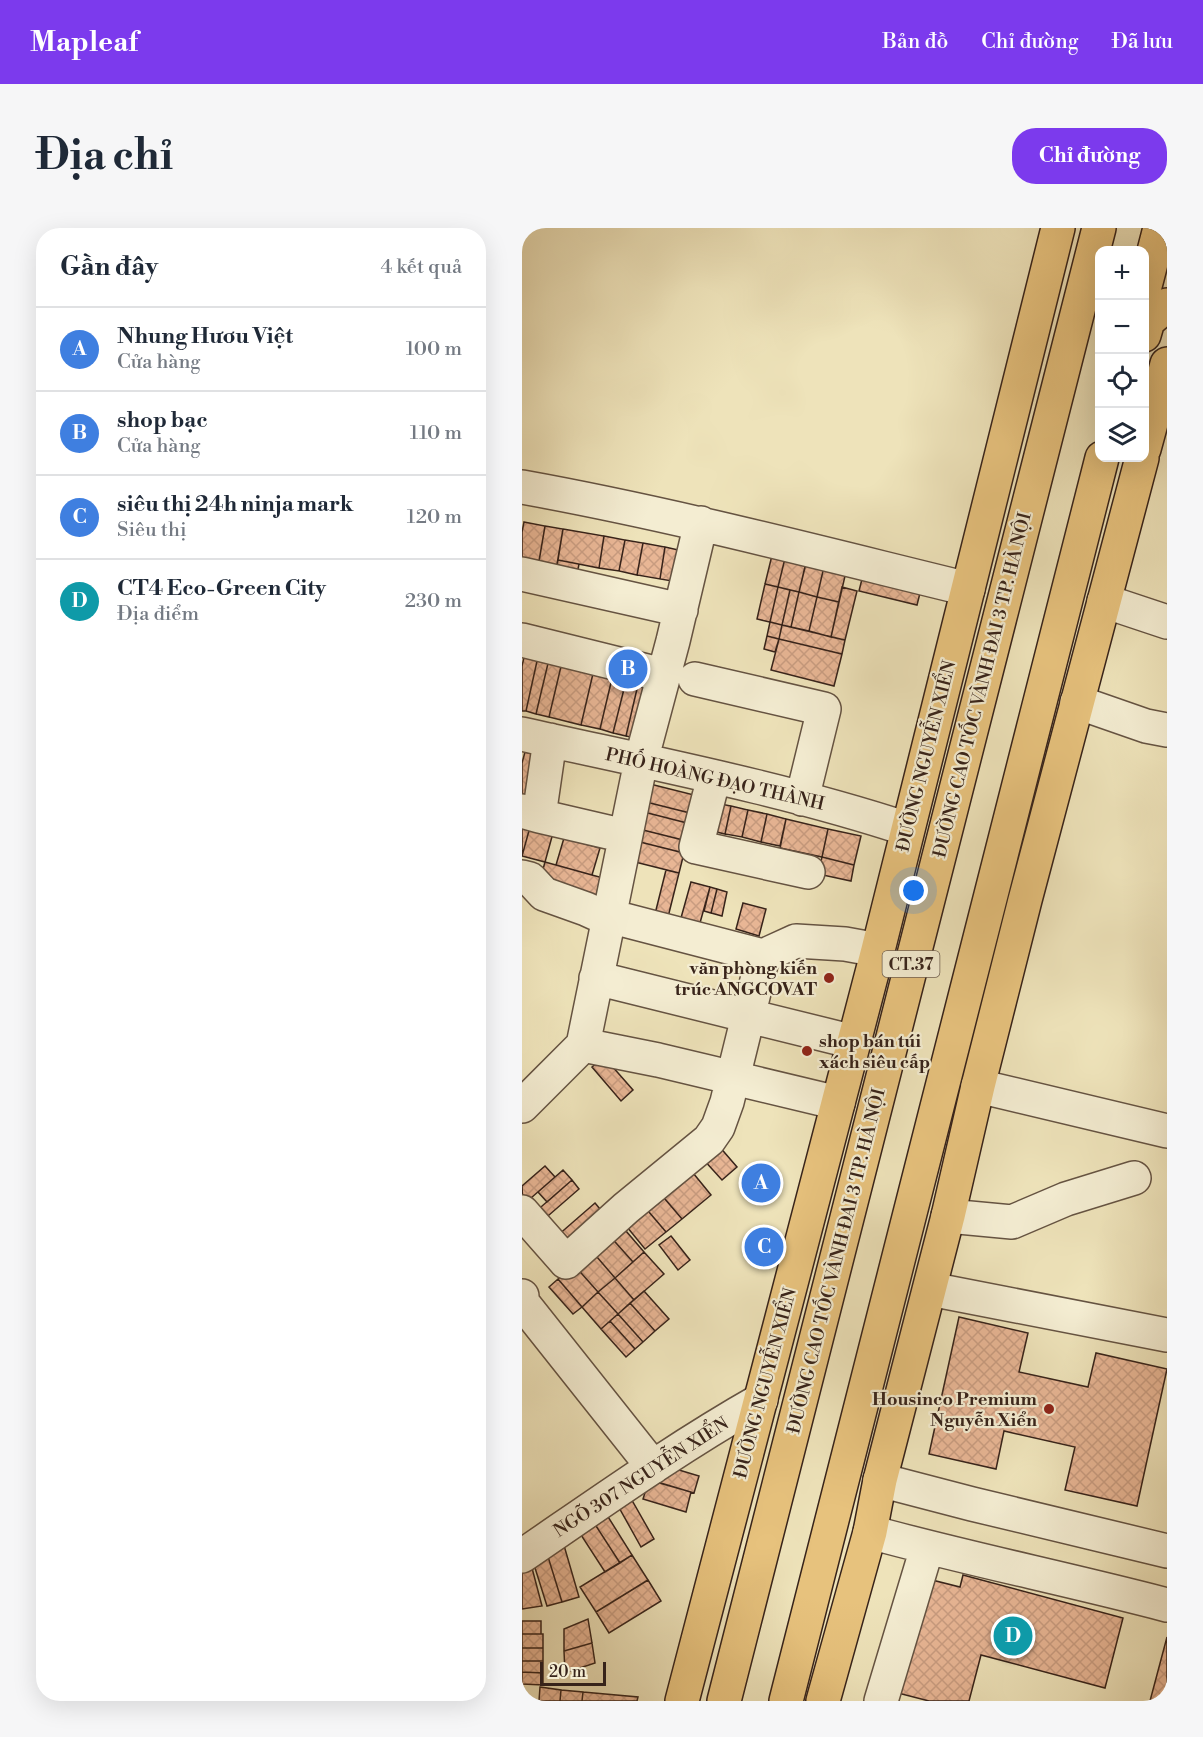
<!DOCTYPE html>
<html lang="vi">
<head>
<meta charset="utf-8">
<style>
	body { margin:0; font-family:"Libre Bodoni",serif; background:#f6f6f7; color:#1f2937 }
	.controls { position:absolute; right:18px; top:18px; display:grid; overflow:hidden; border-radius:12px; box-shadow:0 6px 24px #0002 }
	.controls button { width:54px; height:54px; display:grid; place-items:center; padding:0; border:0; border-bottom:2px solid #e0e1e3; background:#fff; color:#1f2937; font:30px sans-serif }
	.scale { position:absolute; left:18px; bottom:15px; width:66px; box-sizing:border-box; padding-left:6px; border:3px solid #37231a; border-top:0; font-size:16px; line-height:21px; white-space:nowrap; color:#37231a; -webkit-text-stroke:4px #f4edd2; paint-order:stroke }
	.you { position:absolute; left:392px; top:663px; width:21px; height:21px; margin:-15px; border:4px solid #fff; border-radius:50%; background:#1a73e8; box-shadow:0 0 0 9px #1a73e833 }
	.badge { display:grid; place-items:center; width:39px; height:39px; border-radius:50%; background:#7c3aed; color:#fff; font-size:20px; font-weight:700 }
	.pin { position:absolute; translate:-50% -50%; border:3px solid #fff; box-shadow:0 2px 6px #0006 }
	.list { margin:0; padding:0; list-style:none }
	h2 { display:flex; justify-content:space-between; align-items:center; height:78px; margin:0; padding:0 24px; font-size:26px }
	h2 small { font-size:20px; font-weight:400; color:#747a83 }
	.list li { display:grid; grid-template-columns:39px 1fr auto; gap:18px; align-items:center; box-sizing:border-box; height:84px; padding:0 24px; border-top:2px solid #e0e1e3 }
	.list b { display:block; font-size:22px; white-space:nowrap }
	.list p { margin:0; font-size:20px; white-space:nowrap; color:#747a83 }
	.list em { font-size:20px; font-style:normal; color:#747a83 }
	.icon { flex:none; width:33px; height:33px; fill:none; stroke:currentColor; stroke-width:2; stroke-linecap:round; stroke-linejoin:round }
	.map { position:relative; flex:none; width:645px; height:1473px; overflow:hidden; border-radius:24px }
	header { display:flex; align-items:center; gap:36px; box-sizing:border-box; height:84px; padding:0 30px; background:#7c3aed; color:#fff }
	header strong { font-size:28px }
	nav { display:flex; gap:33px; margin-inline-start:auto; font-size:21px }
	.intro { display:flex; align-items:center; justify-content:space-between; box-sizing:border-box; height:144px; padding:0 36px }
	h1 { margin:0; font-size:42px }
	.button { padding:15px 27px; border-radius:24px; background:#7c3aed; color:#fff; font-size:21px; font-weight:700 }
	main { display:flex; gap:36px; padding:0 36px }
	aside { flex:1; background:#fff; border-radius:24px; box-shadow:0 6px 24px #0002 }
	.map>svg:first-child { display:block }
</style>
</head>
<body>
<header>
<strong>Mapleaf</strong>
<nav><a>Bản đồ</a><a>Chỉ đường</a><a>Đã lưu</a></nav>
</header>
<div class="intro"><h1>Địa chỉ</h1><a class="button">Chỉ đường</a></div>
<main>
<aside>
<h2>Gần đây<small>4 kết quả</small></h2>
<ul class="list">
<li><span class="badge" style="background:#3f7fe0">A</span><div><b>Nhung Hươu Việt</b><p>Cửa hàng</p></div><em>100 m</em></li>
<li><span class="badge" style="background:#3f7fe0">B</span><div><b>shop bạc</b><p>Cửa hàng</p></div><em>110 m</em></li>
<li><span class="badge" style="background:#3f7fe0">C</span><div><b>siêu thị 24h ninja mark</b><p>Siêu thị</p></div><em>120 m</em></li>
<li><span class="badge" style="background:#0f9aa8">D</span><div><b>CT4 Eco-Green City</b><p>Địa điểm</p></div><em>230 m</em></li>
</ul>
</aside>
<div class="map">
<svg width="645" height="1473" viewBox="0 0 645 1473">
	<defs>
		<pattern id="building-cross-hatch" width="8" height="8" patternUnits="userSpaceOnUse" patternTransform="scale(1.5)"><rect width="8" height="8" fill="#e8b695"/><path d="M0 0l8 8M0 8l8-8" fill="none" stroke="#c89c80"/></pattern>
	</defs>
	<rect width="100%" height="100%" fill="#eee3ba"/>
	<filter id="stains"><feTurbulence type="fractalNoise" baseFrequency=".00333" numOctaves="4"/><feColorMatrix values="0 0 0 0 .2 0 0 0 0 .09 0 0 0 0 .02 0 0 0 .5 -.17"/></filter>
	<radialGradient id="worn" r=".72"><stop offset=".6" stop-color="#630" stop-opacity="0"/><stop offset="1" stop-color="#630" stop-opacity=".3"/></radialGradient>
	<path fill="url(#building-cross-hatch)" stroke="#37231a" stroke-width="1.5" d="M2,294l21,4 -8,47 -15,-2v-39z
		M23,298l18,3 -8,47 -18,-3z
		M41,301l41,7 -5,32 -41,-8z
		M82,308l21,4 -6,31 -20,-3z
		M103,312l18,3 -6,32 -18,-4z
		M121,315l22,4 -5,32 -23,-4z
		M253,315l13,3 -10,41 -13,-3z
		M266,318l21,5 -10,41 -21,-5z
		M143,319l18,4 -5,31 -18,-3z
		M286,326l18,4 -9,39 -18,-5z
		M304,330l22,5 -9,39 -22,-5z
		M36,332l21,4 -3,16 -21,-4z
		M343,339l58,14 -6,24 -58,-14z
		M243,356l13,3 -8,35 -13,-3z
		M256,359l12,3 -8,35 -12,-3z
		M320,359l15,4 -12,49 -14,-3z
		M268,362l9,2 -8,35 -9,-2z
		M277,364l18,5 -8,34 -18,-4z
		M295,369l22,5 -8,35 -22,-6z
		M248,394l12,3 -3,14 -12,-3z
		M260,397l63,15 -3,14 -63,-15z
		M245,408l12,3 -4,13 -11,-3z
		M257,411l63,15 -8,32 -63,-16z
		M4,421l13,3 -13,59h-4v-45z
		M17,424l11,3 -14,59 -10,-3z
		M28,427l13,3 -14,59 -13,-3z
		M41,430l32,7 -14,60 -32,-8z
		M73,437l19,5 -14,59 -19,-4z
		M92,442l14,3 -15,60 -13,-4z
		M106,445l12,3 -14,60 -13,-3z
		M118,448l14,4 -14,59 -14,-3z
		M3,524l11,3 -14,53v-45z
		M120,554l56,14 -4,18 -56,-14z
		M116,572l56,14 -3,10 -55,-14z
		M189,574l20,4 -6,28 -21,-5z
		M209,578l17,4 -6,27 -17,-3z
		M114,582l55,14 -4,17 -56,-14z
		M226,582l19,4 -6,28 -19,-5z
		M245,586l19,5 -6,27 -19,-4z
		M264,591l42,10 -6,28 -42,-9z
		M0,597l8,2 -8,29z
		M8,599l23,6 -8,29 -23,-6z
		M109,599l56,14 -3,12 -56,-14z
		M306,601l33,7 -7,29 -32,-8z
		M42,610l36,10 -8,27 -36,-10z
		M106,611l56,14 -5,20 -56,-14z
		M300,629l32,8 -3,16 -33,-7z
		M23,634l58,16 -7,26 -58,-17z
		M144,642l13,3 -11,44 -13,-3z
		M169,654l19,5 -12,43 -19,-5z
		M188,659l7,2 -6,24 -7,-2z
		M195,661l10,3 -5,24 -11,-3z
		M221,675l23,6 -7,27 -23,-7z
		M82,829l29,33 -12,11 -29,-34z
		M196,917l19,22 -15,13 -19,-21z
		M23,938l10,11 -32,28 -1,-19z
		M167,940l22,27 -29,24 -23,-27z
		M41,942l9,10 -25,22 -9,-10z
		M50,952l7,9 -38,33 -7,-9z
		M137,964l23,27 -16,13 -23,-27z
		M73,975l10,12 -38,33 -10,-12z
		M121,977l23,27 -21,17 -22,-27z
		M98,996l24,28 -11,10 -25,-28z
		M86,1006l25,28 -18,16 -24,-28z
		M149,1008l19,24 -12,10 -19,-25z
		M69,1022l24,28 -17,14 -24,-27z
		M122,1024l20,22 -30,26 -19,-22z
		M52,1037l24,27 -16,15 -24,-28z
		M93,1050l19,22 -16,14 -20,-22z
		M36,1051l24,28 -9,7 -24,-27z
		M122,1063l25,28 -14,12 -25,-28z
		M76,1064l20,22 -17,15 -19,-22z
		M108,1075l25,28 -12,11 -25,-28z
		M96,1086l25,28 -8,7 -25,-28z
		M437,1089l69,16 -9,39 69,15 8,-34 71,16 -30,137 -72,-16 10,-43 -71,-16 -8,38 -67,-15z
		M88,1093l25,28 -9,8 -25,-28z
		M137,1236l40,12 -5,17 -40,-12z
		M127,1252l42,12 -5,20 -43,-13z
		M103,1260l29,51 -13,8 -29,-52z
		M78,1276l32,51 -12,8 -33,-51z
		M65,1284l33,51 -15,9 -33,-51z
		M41,1314l16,55 -17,5 -17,-55z
		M23,1319l17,55 -15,4 -17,-54z
		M110,1327l16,25 -52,32 -16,-25z
		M10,1340l10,38 -20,3v-36z
		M441,1347l160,43 -18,70 -124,-33 -12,46h-40l-35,-9 30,-114 36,9z
		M126,1352l13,21 -52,32 -13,-21z
		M66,1391l4,24 -28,8v-22z
		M0,1393h19v13h-19z
		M0,1406h21v14h-21z
		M645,1409v64h-17z
		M70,1415l3,20 -30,10 -1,-22z
		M0,1420h21v13h-21z
		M0,1433h21v12l-21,-1z
		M0,1444l21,1v12l-21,-1z
		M18,1459l21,3 -1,11h-21z
		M39,1462l22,2 -1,9h-22z
		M61,1464l55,5 -1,4h-55z"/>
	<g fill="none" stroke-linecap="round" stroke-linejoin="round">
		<g stroke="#655342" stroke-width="36">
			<path id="minor" d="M0,259c150,27 298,66 446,102
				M0,346l159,36
				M582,373l63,21
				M0,412l141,35
				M173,451l129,30 -22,90
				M555,474l69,24 21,4
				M0,506c129,29 260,54 385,95
				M192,549l-18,70 112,25
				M0,583l17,5 11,-76
				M17,588l86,20
				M0,649l8,2 14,15 42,15 22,10
				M87,688l154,40 33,-15 49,3 33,6
				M74,750l258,64
				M61,817l75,15 180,43
				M456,858l189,45
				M0,878l61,-61 58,-284 32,-120 28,-118
				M0,984l44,50 60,-54 83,-68 9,-13 9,-25 36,-146
				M426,988l64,6 54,-23 68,-21
				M408,1061l237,46
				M0,1068v6l131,165
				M358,1252l92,24 195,47
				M348,1304c98,27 198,47 297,73
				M0,1328c79,-54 156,-109 239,-156
				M359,1473l46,-153"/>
		</g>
		<g stroke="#37231a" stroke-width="36">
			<path id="major" d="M622,107l4,-14 19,-16
				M622,221l23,-85
				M160,1473l196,-751 180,-722
				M301,1473l47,-169 10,-52 68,-264 30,-130 47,-186 117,-442"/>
		</g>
		<g stroke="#37231a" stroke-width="36">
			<path id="highway" d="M622,62l16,-62
				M202,1473l375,-1473
				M264,1473l316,-1243"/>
		</g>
		<use href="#minor" stroke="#f4edd2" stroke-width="33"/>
		<use href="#major" stroke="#e7c27d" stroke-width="33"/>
		<use href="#highway" stroke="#e7c27d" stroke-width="33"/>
	</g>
	<g fill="#8f2418" stroke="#f4edd2" stroke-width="2">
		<circle cx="307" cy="750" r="6"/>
		<circle cx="285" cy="823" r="6"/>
		<circle cx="527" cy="1181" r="6"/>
	</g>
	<g text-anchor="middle" stroke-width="4.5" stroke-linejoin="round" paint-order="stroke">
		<rect fill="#f4edd2" stroke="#706051" stroke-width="1.5" x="360.5" y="723" width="57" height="26" rx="4.5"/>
		<g font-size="16" font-weight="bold" fill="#37231a">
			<text x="389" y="742">CT.37</text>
		</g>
		<g font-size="18" fill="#37231a" stroke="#f4edd2">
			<text transform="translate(460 457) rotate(-76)" y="6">ĐƯỜNG CAO TỐC VÀNH ĐAI 3 TP. HÀ NỘI</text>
			<text transform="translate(404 528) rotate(-76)" y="6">ĐƯỜNG NGUYỄN XIỂN</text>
			<text transform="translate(193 551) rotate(13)" y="6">PHỐ HOÀNG ĐẠO THÀNH</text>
			<text transform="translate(314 1033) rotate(-76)" y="6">ĐƯỜNG CAO TỐC VÀNH ĐAI 3 TP. HÀ NỘI</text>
			<text transform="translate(243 1155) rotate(-75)" y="6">ĐƯỜNG NGUYỄN XIỂN</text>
			<text transform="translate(119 1249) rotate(-33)" y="6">NGÕ 307 NGUYỄN XIỂN</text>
		</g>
		<g font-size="18" font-weight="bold" fill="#37231a" stroke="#f4edd2" text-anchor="end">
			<text x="295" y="746">văn phòng kiến<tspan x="295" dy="21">trúc ANGCOVAT</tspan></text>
			<text x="297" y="819" text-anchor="start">shop bán túi<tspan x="297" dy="21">xách siêu cấp</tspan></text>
			<text x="515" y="1177">Housinco Premium<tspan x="515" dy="21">Nguyễn Xiển</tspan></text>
		</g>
	</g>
	<rect width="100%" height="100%" filter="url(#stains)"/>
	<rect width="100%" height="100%" fill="url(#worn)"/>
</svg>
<div class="controls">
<button>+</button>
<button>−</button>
<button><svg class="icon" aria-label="locate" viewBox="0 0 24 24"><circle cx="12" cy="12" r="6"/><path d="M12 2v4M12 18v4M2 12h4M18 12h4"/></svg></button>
<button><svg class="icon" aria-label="layers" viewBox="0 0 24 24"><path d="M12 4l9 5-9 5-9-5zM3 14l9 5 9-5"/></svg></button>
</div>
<div class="scale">20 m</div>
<div class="you"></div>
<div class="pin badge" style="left:239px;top:955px;background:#3f7fe0">A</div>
<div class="pin badge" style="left:106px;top:441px;background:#3f7fe0">B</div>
<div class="pin badge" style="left:242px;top:1019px;background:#3f7fe0">C</div>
<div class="pin badge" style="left:491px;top:1408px;background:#0f9aa8">D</div>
</div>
</main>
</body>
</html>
